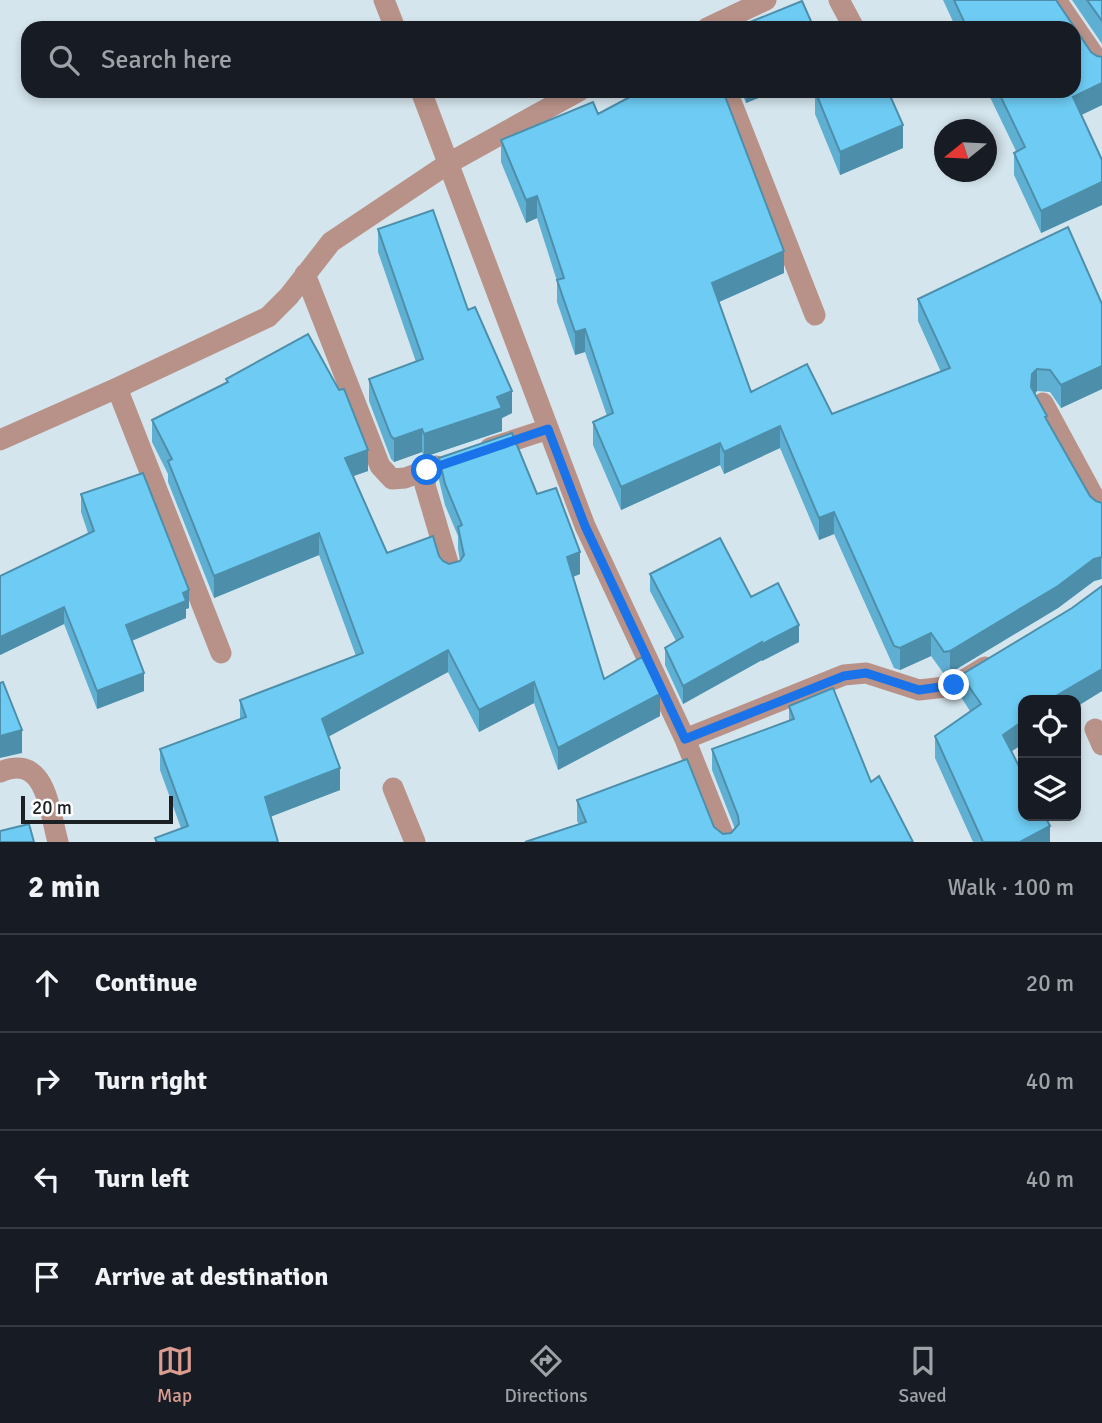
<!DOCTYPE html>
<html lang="en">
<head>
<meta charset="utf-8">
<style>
	body { margin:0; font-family:Signika,sans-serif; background:#242831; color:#f1f3f6 }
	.controls { position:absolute; right:21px; bottom:21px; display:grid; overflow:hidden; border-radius:14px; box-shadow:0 4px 10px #0003 }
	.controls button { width:63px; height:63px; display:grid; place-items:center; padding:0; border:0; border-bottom:2px solid #363941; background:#171b24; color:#f1f3f6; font:35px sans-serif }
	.compass { position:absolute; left:934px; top:119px; width:63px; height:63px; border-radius:50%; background:#171b24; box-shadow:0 4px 10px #0003; rotate:252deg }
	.scale { position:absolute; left:21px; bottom:18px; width:152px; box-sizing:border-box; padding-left:7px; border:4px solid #1a2023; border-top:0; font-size:19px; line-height:24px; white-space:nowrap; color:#1a2023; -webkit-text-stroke:5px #fff; paint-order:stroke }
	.stop { position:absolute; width:21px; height:21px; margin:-16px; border:5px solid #1a73e8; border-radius:50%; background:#fff }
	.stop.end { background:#1a73e8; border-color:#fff; box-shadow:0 2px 7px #0008 }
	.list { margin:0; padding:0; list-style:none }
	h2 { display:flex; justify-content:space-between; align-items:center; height:91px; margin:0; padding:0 28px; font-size:30px }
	h2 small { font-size:23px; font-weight:400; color:#9ea1a6 }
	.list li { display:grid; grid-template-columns:46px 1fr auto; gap:21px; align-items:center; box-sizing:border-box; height:98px; padding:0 28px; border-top:2px solid #363941 }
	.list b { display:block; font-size:26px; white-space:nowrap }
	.list em { font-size:23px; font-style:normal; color:#9ea1a6 }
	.icon { flex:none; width:38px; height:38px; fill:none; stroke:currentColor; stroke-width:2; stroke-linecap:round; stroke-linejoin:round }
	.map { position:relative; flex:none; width:1102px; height:842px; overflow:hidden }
	.search { position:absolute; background:#171b24; box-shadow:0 4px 10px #0003; left:21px; right:21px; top:21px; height:77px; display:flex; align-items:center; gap:18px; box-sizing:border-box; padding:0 24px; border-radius:21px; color:#9ea1a6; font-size:26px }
	.sheet { height:483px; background:#171b24 }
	nav { display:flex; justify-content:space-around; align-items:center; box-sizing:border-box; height:98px; border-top:2px solid #363941; background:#171b24; font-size:19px; color:#9ea1a6 }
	nav a { display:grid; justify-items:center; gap:4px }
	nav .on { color:#da9d90 }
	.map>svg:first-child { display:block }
</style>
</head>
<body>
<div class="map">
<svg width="1102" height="842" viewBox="0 0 1102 842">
	<rect width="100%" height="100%" fill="#d5e5ed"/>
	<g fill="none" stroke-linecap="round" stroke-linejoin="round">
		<path stroke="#b89289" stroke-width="21" d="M384,0l11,28
			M839,0l15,28
			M1056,0l46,67
			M707,28l59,-28
			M421,91l164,435 100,213 41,103
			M727,91l88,224
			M305,274l75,192 12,13 13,-1 22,-8
			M117,388l104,265
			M1043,403l59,109
			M0,440l117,-52 151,-71 21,-21 42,-54 118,-79 130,-72
			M490,448l58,-19
			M436,466l-9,4 -2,15 26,88
			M1095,729l7,16
			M685,739l159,-64 22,-2 53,17 35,-4 31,-19
			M0,772c46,-20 49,38 58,70
			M393,788l22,54"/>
	</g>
	<path fill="#5fafd2" d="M943,0h113l35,52 6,4 5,1v48l-21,10 21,45v45l-61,28 -27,-58v-22l2,-2 -29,-60h87v-63h-118z
		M1072,0h30v44z
		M741,91h35l-30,12z
		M815,91l88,57 -63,27 -25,-61z
		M598,114l186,159 -65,29 32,90 81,22 109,-42 -23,-51v-22l184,5v85l-41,19 -11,-16 -13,-1 -2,2 12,27 43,76 6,5 6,2v76l-8,2 -36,27 -108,65 -6,1 -13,-18 -31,14 -6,-2 -60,-134 -15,6 -39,-92 -56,26 -4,-9 -99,45 -28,-65v-23l14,-6 -22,-64 -10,3 -18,-53v-21l-20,-63 -11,5 -25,-61v-22z
		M378,229l90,81 44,103 -10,5v13l-78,26 -2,-5 -28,10 -3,-3 -22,-58v-22l47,-17 -38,-110z
		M226,379l142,92 -15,5 34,77 52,3 4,5 6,3 11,-3 -2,-12v-13l-13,-31 -6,-25v-22l98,36 43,80 -7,3 31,102 56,37 -102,54 -24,-67 -55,29 -31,-60 -120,65 12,53 -69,26 7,26h-123v-4l26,-10 -21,-58v-21l80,-29v-20l116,-44 -37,-101 -105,43 -46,-116v-8l-16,-32v-22l74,-37z
		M81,494l108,114 -3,1v9l-54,23 12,50 -47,18 -33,-85 -64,31 88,-122 -7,-21z
		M650,574l101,23 48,45 -37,19v-1l-79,44 -18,-39v-17l11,-7 -26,-50z
		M1102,586v105l-26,16v-7h-53l-11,51 38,91h-77l-38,-84v-22l35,-25 -9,-14v-22l111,-67z
		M789,706l82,76 42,60h-388l54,-18 -2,-3v-21l137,27 9,7 8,-1 4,-4 -23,-59v-21l77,-28z"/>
	<path fill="#4d8fab" d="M1102,83v22l-29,14v-22z
		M746,91h30l-30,12z
		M903,125v23l-63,27v-23z
		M1102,182v23l-61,28v-22z
		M537,196v22l-11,5v-23z
		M784,251v22l-72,32v-22z
		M585,329v23l-10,3v-23z
		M1102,366v23l-41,19v-23z
		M1037,369v22l-5,6v-23z
		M512,391v22l-10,5v13l-78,26v-23z
		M780,426v22l-56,26v-22z
		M422,429v23l-28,10v-23z
		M720,443v22l-99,45v-23z
		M368,450v21l-23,8v-21z
		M834,512v22l-15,6v-22z
		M319,533v22l-105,43v-22z
		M580,552v22l-13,5v-22z
		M1101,557v22l-7,2 -36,27 -108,65v-22l144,-92z
		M189,590v18l-3,1v9l-60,25v-18z
		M64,607v17l-64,31v-18z
		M799,625v17l-37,19v-17z
		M931,633v23l-31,14v-22z
		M762,642v18l-79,44v-18z
		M448,650v22l-126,68v-21z
		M1102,669v22l-26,16v-7h-27z
		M144,673v18l-47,18v-18z
		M534,682v21l-55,29v-22z
		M660,694v22l-102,54v-22z
		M1023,721v23l-20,13v-22z
		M22,730v23l-22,5v-22z
		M340,768v22l-75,29v-22z
		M1050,826v16h-30z"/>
	<path fill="#6eccf4" stroke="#4d8fab" stroke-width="2" d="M954,0h102l35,52 6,4 5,1v26l-29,14 29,63v22l-61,29 -27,-58 11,-6 -27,-56h76v-63h-107z
		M1087,0h15v21z
		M802,1l12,27h-76v-1z
		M641,91h82l61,160 -72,32 39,109 56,-28 25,50 118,-46 -32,-69 150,-72 34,77v62l-41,19 -11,-15 -13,-1 -5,5 -1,13 16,29 -2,1 45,79 6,5 6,2v54l-8,2 -36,27 -108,65 -6,1 -13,-19 -31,15 -6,-2 -60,-134 -15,6 -39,-92 -56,26 -4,-9 -99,44 -28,-65 20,-9 -28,-84 -10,3 -18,-52 7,-2 -27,-82 -11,4 -25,-60 92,-38 5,12z
		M815,91h73l15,34 -63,27z
		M433,210l35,100 7,-3 37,84 -15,6 5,11 -78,26 -2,-5 -28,10 -3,-3 -22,-57 54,-20 -45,-130z
		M308,334l31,56 5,-1 24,61 -23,8 42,95 46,-17 6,20 4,5 6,3 11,-3 4,-6 -6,-28 4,-2 -17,-41 -6,-26 73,-25 25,61 19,-6 24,64 -13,5 37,122 38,-22 18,37 -102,54 -24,-66 -55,28 -31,-60 -126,69 18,49 -75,29 13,45h-121l-2,-4 33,-12 -28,-77 86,-32 -6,-17 123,-47 -44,-120 -105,43 -46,-115 4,-2 -20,-39 76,-38 -2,-3z
		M143,473l46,117 -6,3 3,8 -60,24 18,48 -47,18 -33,-84 -64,30v-61l94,-45 -13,-37z
		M720,538l31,59 27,-14 21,42 -37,19v-2l-79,44 -18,-38 18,-11 -33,-63z
		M1102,586v83l-53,31h-26v21l-20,14 20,39v42h22l5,10 -30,16h-37l-48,-106 46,-32 -20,-29 111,-67z
		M3,682l19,48 -22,6v-53z
		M833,688l38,94 8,-6 34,66h-388l61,-20 -9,-22 110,-41 27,68 9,7 8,-1 8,-9 -1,-8 -26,-67 82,-30 -5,-13z
		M29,824l5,18h-34v-11z"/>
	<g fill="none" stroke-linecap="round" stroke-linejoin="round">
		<path stroke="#1a73e8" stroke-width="9" d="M427,470l121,-41 37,97 100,213 159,-63 22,-3 53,17 35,-5"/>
	</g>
</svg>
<div class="controls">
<button><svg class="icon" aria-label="locate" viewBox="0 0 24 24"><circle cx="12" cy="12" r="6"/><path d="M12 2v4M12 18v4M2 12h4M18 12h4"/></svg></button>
<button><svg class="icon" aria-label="layers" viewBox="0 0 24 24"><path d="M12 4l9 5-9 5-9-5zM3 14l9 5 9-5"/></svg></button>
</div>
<svg class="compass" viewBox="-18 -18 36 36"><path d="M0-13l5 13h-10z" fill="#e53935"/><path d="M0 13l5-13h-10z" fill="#9ea1a6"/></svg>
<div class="scale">20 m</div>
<div class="stop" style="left:427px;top:470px"></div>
<div class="stop end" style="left:954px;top:685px"></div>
<div class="search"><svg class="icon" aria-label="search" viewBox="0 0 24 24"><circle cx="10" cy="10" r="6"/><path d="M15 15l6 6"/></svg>Search here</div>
</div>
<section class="sheet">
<h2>2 min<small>Walk · 100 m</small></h2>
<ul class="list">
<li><svg class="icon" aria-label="ahead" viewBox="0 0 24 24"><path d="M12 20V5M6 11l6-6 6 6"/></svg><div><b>Continue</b></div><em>20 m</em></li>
<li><svg class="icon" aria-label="right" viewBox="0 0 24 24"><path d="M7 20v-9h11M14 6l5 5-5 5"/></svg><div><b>Turn right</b></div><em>40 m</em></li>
<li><svg class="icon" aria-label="left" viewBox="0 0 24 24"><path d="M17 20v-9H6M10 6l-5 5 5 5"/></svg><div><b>Turn left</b></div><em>40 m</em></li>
<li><svg class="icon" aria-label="arrive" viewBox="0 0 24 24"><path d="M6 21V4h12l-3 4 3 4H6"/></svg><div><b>Arrive at destination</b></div></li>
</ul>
</section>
<nav>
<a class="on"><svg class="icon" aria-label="map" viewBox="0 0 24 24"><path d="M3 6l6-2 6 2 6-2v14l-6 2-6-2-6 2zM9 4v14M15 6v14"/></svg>Map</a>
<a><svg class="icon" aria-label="directions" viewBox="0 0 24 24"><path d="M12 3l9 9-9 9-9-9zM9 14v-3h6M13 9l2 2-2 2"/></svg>Directions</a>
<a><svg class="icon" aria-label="saved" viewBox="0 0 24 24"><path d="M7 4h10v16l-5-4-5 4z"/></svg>Saved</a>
</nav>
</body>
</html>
